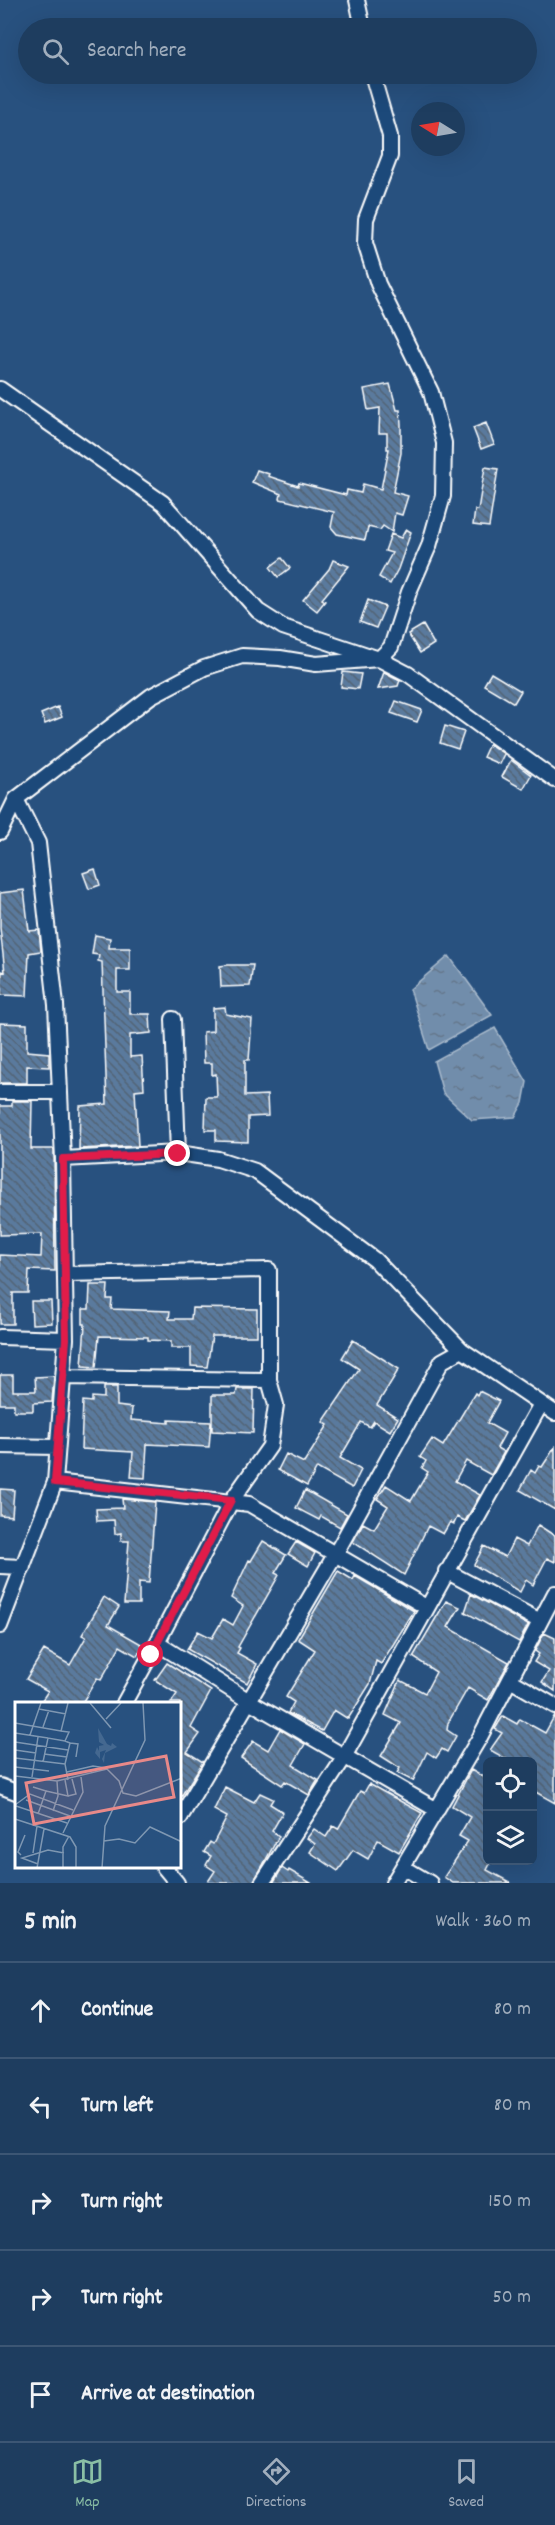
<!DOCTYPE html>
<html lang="en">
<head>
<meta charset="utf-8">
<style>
	body { margin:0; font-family:Dekko,sans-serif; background:#264465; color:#f1f3f6 }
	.controls { position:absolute; right:18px; bottom:18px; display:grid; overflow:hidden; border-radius:9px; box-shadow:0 6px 24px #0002 }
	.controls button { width:54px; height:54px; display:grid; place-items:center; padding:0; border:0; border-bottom:2px solid #3c5674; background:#1e3d5f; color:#f1f3f6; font:30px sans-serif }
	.compass { position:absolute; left:411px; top:102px; width:54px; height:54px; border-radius:50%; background:#1e3d5f; box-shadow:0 6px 24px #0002; rotate:281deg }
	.stop { position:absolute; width:18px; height:18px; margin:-14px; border:4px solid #e11d48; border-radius:50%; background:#fff }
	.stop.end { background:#e11d48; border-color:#fff; box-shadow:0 2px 6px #0008 }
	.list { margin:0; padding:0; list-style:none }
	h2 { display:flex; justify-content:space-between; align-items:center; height:78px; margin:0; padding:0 24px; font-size:26px }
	h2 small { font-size:20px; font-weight:400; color:#a1aebd }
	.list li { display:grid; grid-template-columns:39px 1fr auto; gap:18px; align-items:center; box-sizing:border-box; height:96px; padding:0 24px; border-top:2px solid #3c5674 }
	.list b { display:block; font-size:22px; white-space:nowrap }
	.list em { font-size:20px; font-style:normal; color:#a1aebd }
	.icon { flex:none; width:33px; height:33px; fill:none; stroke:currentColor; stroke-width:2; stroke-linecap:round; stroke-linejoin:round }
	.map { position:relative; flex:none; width:555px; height:1883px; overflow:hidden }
	.search { position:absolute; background:#1e3d5f; box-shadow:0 6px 24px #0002; left:18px; right:18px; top:18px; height:66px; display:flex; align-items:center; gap:15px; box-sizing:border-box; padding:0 21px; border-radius:33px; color:#a1aebd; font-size:22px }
	.sheet { height:558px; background:#1e3d5f }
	nav { display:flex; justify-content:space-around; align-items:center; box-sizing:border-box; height:84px; border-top:2px solid #3c5674; background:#1e3d5f; font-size:16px; color:#a1aebd }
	nav a { display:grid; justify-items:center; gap:3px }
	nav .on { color:#8abfa5 }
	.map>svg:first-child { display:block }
</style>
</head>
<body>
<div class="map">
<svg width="555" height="1883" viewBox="0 0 555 1883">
	<defs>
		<pattern id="water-ripples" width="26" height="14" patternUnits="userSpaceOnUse" patternTransform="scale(1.5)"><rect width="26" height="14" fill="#718dab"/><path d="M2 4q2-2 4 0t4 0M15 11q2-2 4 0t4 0" fill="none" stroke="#64768a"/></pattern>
		<pattern id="building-back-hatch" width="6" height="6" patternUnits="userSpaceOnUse" patternTransform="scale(1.5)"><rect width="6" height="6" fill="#5a7a9d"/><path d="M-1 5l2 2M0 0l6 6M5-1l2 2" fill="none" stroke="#536374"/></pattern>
	</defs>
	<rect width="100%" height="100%" fill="#28517f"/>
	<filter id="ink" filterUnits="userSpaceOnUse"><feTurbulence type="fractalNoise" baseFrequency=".0167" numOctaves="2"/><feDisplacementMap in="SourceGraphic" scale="12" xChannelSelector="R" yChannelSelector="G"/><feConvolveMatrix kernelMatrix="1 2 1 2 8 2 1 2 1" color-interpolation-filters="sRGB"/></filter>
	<g filter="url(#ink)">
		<path fill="url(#water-ripples)" stroke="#aabbcd" stroke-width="1.5" d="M449,956l43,59 -63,35 -19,-61z
			M495,1028l32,54 -4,21 -8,14 -43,3 -29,-27 -9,-32z"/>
		<path fill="url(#building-back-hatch)" stroke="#fff" stroke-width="1.5" d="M390,384l7,26h3l1,14v29l-8,39 15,4 -6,19 -7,-2 -3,19 -9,-6 -3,4 -12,-3 -3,13 -28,-6 -6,-7 3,-15 -54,-13 1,-5 -29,-12 5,-12 12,4 -1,2 30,10 1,-3 47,12 1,-5 14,3 2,-9 18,5 8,-40h-2v-16h-8l1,-25 -12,2 -4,-21z
			M486,423l8,21 -13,5 -8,-21z
			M485,467l13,2 -9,58 -16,-2 2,-15h3z
			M406,529l5,3 -13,37 -8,15 -11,-7 13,-24 -7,-2 6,-17 10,4z
			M282,558l8,10 -12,9 -8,-10z
			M333,560l16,6 -27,33 3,2 -8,10 -14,-11 26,-31z
			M368,600l17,7 -9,21 -16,-6z
			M423,625l11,19 -14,9 -12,-19z
			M343,672l18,2 -3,15 -17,-2z
			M384,672l16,8 -2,6 -20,3z
			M491,673l30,18 -7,12 -30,-18z
			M396,701l26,9 -5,12 -26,-9z
			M58,707l4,10 -17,7 -4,-10z
			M445,726l19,6 -6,17 -18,-6z
			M489,744l15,10 -5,10 -16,-7z
			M511,760l20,15 -8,14 -21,-12z
			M95,869l5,16 -11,4 -6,-16z
			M24,890l5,41 10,-1 2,21 -12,2 -2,43 -26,-1 1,-24 3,1 -5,-44v-35z
			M95,935l15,3 -1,10h21v22h-13v22h13v22h20l1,19 -21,2v22l12,-1 2,33 -9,1 3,56 -59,3 1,-43 27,-2 -5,-142 -4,-1 1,-6 -7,-1z
			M228,965h25l-3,21 -29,1 -1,-21z
			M225,1007l1,7 26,5 -3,41h-4v36l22,-1 1,21 -20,1v25l-32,-1v-11h-11l1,-33h11l-1,-23 -4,1v-12h-8l-1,-31 10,-1v-23z
			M0,1023l27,1v27l22,2v14l-22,-1v17h-27z
			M12,1101h20l-1,48h23l1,122 -26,-1 -1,23h-15v31h-13v-69l41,2 1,-23 -42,1v-129h12z
			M90,1285h18l-1,14h5l-1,10 59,2 -1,8h22l1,-11 65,1v27h-45l-5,31 -16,-1v-18h-20v-7l-23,-1v-3l-49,-1 -3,31 -14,-1 3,-42h-2v-15h6z
			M31,1301h20l1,22 -20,1z
			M353,1340l46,29 -22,36 21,13 -8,13 -16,-10 -4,6 -9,-5 -21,36 21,12 -9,18 -35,-20 -10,18 -29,-16 8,-16 18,9 24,-38 -5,-3 36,-53 -17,-11z
			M0,1375h13v16h23l-1,-14 19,-1 -2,26 -19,1v8h-19v-7h-14z
			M104,1387h13v19l15,2 -1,12 38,3v-3l42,2 -2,25 -62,-3 -2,34 -14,-1 2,-25 -52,-3 2,-48 9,1v-5l12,1z
			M237,1389h17l-1,44 -41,-2v-36h24z
			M479,1391l20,10 -12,22 18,10 -8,15 7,4 -13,23 -25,-14 -11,20 25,14 -15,26 -8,-4 -3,7 -4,-2 -7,12 -15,-8 -24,49 -51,-33 10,-19 11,6 14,-23 -11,-7 9,-14 25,16 17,-29 -6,-4 4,-7 -6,-4 12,-18 11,7 32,-53 2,2z
			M555,1447v63l-35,-20 11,-20 4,3 4,-7 3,1z
			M0,1489l14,1 -2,26 -12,-1z
			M305,1490l42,24 -7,13 -19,-11 -2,4 -23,-12z
			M122,1499l33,3 -6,81 -10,-1v22h-15l5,-63h-8v-8l-6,1 -1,-14 -17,1 -1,-12 27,-1z
			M538,1525l17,11v26l-8,-4 -14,27 -7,-5 -6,12 -46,-27 10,-19 21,11 9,-18 13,7z
			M263,1541l23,14 -11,18 4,2 -41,72 2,1 -3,5 20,11 -10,19 -60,-34 11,-18 14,7 11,-19 10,6 10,-19 -12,-8 18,-38 2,1z
			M296,1542l19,11 -7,13 -20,-12z
			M338,1571l15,9 2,-4 59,35 -33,53 -5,-3 -6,23 -22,35 -14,-9 -12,21 -34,-18 6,-11 -8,-5 29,-47 -17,-11z
			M471,1594l57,31 -9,17 -54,-30z
			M104,1597l15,10 -11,18 35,20 -6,11 -17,-10 -19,34 -4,-2 -15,25h-42l8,-12 -22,-12 18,-29 26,15 16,-28 -4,-2z
			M446,1601l14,6 -12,20 61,35 -21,38 -20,-12 -20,35 -1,7 9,6 -9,16 -5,-3 -6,9 -9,-6 -14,29 -16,-8 3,-5 -19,-12 20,-33 -16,-8 15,-35 25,13 11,-21 -23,-15z
			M544,1633l11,5v53l-13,-9 7,-11 -15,-9 5,-8 -4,-3z
			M167,1663l44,28 -20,37 9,6 -13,18 16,10 -23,36v-95h-9l6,-9 -22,-14z
			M555,1715v88l-23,-13v-29h-22l-20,-11 12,-17 -7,-4 8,-13 14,8 3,-5 25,14z
			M280,1729l25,15 -12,21 25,15 -9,15 -24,-14 -3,4 -41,-27 12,-17 15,9z
			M471,1770l17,10v80h4l-5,10 24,13h-58l-9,-6 24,-36 -9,-5 11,-19 -18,-11z
			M369,1784l53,29 -23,39 -21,-12 -10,19 -15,-9 -15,21 -28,-19 5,-8 -8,-6 7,-9 12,8 7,-11 5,3 22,-38 4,2z
			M225,1787l29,15 6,-9 13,6 -3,5 13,8 -11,19 7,5 -26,47h-46l8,-12 -9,-6 5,-9 -7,-4 6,-10 3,2 14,-27 -13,-7z
			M282,1868l6,4 1,-2 22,13h-38z"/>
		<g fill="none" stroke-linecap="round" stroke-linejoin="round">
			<g stroke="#fff" stroke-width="18">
				<path id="street" d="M357,0l6,28
					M0,389l163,114 95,108 25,16 96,32 29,15 147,106
					M0,832l16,-33
					M173,1019l5,134
					M0,1092h60
					M63,1159l115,-6 40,6 37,12 120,89 87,90 93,63
					M65,1274l204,-4v110
					M0,1337l66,2
					M63,1377l206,3 7,25 -6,41 -38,54 -75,143
					M0,1446l57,1
					M55,1482l194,22 177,103
					M0,1566l23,1
					M446,1571l94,50
					M0,1626l55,-144 11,-143 -3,-180 -7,-154 -18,-162 -22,-44 135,-103 53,-28 38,-12 38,2 36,6 63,-5 12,-12 18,-55 20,-46 14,-50 1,-53 -13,-51 -53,-108 -13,-41 1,-24 24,-63v-20l-18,-62
					M510,1680l45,26
					M124,1703l33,-60 92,58 188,109
					M0,1786l16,6
					M180,1818l156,-265 106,-192 20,-11
					M163,1866l14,17
					M403,1867l27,16
					M262,1883l78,-119 201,-360
					M393,1883l87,-146 75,-144"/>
			</g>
			<use href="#street" stroke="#1f4a7a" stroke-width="14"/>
		</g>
	</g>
	<g fill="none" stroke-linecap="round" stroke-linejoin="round" filter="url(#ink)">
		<path stroke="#e11d48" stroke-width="8" d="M151,1655l80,-155 -176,-18 11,-143 -3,-180 115,-5"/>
	</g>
	<g transform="translate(15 1702)">
		<rect width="166" height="166" fill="#28517f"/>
		<path d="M83,26l9,16 4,2 1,-3 5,4 -12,6 -1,10 -2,-4 4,-9 -6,2v7l-5,-6 2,-6 2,4v-5l5,-1 -5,-3z" fill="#446890"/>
		<path fill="none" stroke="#7e97b2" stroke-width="1.5" d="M75,1l21,25M24,7l27,5M91,17l15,-16M0,21l46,8M28,25l6,-17M0,31l33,5M15,33l11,-32M0,40l53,8M55,41l8,1 -2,13M0,48l21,3M29,52l23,3M0,56l50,6M28,60l5,-24 17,3M0,65l34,4M52,70l26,-6 13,2M0,74l42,5 50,-12 12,12 4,12 13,3 46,-18M17,75l6,-40M53,78l-3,-16 5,-21 -5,-2 4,-9 -8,-1 7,-28M18,85l13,4 -8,23M31,89l22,5 -3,-16M53,94l8,-2 -4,-15M11,98l44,16M0,103l15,-11 43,16M1,104l51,17M38,109l5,-15 -1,-15M0,117l55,18 6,10v21M48,131l20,-41 -2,-15M89,139l15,-2 16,4 15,-16 32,15M18,151l4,-27M6,153l-3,-3 7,-17M23,162l-16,-6 26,-8 16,3M22,166l7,-39M48,166v-21l6,-11M87,166l3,-42 40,-86 -2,-37"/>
		<path fill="#e88989" fill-opacity="0.15" stroke="#e88989" stroke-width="3" d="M151,54l8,41 -140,27 -8,-41z"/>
		<rect width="166" height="166" fill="none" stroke="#fff" stroke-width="3"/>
	</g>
</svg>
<div class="controls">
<button><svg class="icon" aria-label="locate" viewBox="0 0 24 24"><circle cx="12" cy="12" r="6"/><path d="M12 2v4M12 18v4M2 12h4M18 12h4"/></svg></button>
<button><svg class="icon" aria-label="layers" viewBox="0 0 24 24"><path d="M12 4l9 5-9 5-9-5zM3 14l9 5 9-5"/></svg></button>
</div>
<svg class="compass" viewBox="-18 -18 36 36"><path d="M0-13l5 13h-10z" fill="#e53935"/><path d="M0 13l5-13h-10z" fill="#a1aebd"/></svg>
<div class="stop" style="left:151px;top:1655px"></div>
<div class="stop end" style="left:178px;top:1154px"></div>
<div class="search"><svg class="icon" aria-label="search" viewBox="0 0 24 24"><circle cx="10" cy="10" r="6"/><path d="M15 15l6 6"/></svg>Search here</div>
</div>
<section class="sheet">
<h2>5 min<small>Walk · 360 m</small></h2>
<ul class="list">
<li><svg class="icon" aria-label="ahead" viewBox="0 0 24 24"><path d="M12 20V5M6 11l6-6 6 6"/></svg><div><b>Continue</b></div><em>80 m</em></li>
<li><svg class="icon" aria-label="left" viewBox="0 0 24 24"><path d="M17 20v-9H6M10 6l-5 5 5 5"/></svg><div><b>Turn left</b></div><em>80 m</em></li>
<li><svg class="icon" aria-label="right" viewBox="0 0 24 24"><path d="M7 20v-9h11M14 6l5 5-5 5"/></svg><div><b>Turn right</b></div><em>150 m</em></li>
<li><svg class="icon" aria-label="right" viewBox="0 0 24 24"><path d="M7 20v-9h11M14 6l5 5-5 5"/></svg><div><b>Turn right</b></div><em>50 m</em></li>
<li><svg class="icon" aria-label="arrive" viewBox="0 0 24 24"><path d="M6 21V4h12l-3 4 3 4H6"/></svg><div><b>Arrive at destination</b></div></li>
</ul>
</section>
<nav>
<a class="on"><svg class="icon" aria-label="map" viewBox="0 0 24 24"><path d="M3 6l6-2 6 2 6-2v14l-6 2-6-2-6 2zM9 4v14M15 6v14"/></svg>Map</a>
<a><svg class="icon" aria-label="directions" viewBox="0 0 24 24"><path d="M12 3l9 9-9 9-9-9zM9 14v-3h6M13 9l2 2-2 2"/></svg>Directions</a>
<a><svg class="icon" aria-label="saved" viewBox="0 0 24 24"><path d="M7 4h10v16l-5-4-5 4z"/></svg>Saved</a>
</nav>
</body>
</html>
